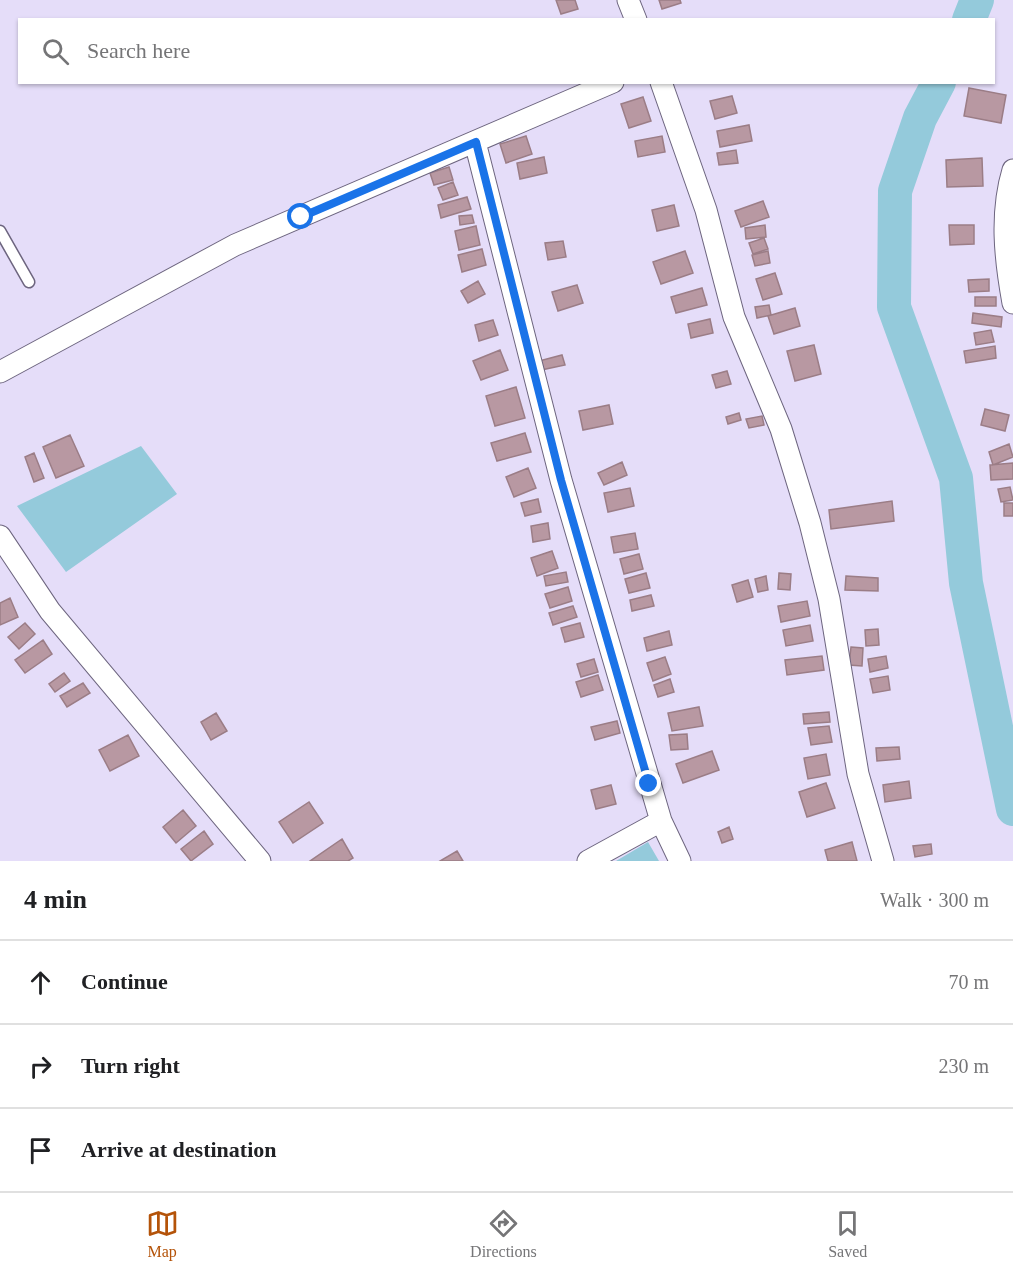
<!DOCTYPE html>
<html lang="en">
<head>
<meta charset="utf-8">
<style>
	body { margin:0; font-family:"Times New Roman",serif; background:#f2f2f2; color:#202124 }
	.stop { position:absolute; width:18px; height:18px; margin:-14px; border:4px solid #1a73e8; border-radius:50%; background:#fff }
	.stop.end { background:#1a73e8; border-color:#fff; box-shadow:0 2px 6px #0008 }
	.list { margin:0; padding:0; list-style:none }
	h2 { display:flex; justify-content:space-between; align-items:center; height:78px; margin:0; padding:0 24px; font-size:26px }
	h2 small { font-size:20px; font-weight:400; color:#757577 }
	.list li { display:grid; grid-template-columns:39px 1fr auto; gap:18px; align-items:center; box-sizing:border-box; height:84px; padding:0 24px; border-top:2px solid #e0e0e0 }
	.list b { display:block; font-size:22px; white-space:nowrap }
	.list em { font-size:20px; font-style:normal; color:#757577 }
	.icon { flex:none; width:33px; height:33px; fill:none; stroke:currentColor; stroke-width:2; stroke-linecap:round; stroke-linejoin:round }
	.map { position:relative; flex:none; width:1013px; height:861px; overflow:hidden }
	.search { position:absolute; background:#fff; box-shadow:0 2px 4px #0004; left:18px; right:18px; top:18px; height:66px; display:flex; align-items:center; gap:15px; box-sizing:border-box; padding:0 21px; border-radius:0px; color:#757577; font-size:22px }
	.sheet { height:330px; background:#fff }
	nav { display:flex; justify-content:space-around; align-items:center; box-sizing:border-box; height:84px; border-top:2px solid #e0e0e0; background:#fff; font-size:16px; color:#757577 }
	nav a { display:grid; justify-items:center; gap:3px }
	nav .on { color:#b45309 }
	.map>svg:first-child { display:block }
</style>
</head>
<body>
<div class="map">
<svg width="1013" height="861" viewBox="0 0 1013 861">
	<rect width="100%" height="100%" fill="#e5ddf9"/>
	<path fill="#94cadb" d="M141,446l36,48 -111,78 -49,-66z
		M648,842l11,19h-43z"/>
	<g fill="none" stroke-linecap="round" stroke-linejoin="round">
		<path stroke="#94cadb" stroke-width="34" d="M969,20l8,-20
			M939,82l-19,36 -25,73 -1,116 62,171 10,105 47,226"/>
	</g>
	<path fill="#b898a2" stroke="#9b7d86" stroke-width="1.5" d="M556,0h19l3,9 -17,5z
		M659,0h21l1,3 -19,6z
		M969,88l37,7 -5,28 -37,-7z
		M732,96l5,17 -22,6 -5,-18z
		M643,97l8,24 -22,7 -8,-24z
		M749,125l3,16 -32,6 -3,-16z
		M526,136l6,18 -26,9 -6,-19z
		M662,136l3,16 -27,5 -3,-16z
		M736,150l2,13 -19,2 -2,-12z
		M544,157l3,16 -27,6 -3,-16z
		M982,158l1,28 -36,1 -1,-27z
		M449,167l4,13 -19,5 -4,-12z
		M453,182l5,13 -15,5 -5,-12z
		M467,197l4,12 -30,9 -3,-13z
		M763,201l6,16 -28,10 -6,-16z
		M674,205l5,21 -22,5 -5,-21z
		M472,215l2,8 -14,2 -1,-9z
		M765,225l1,12 -20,2 -1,-11z
		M949,225h25v19l-24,1z
		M476,226l4,19 -21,5 -4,-19z
		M764,238l4,11 -15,5 -4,-11z
		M563,241l3,16 -18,3 -3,-17z
		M482,249l4,16 -24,7 -4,-17z
		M685,251l8,22 -32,11 -8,-22z
		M768,251l2,12 -15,3 -3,-11z
		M775,273l7,21 -19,6 -7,-21z
		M989,279v12l-20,1 -1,-12z
		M478,281l7,13 -17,9 -7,-12z
		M577,285l6,18 -25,8 -6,-19z
		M702,288l5,17 -31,8 -5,-16z
		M975,297h21v9h-21z
		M769,305l2,10 -14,3 -2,-11z
		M795,308l5,18 -26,8 -6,-18z
		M973,313l29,4 -1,10 -29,-4z
		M710,319l3,14 -22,5 -3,-14z
		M493,320l5,15 -19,6 -4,-16z
		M991,330l3,12 -18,3 -2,-12z
		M814,345l7,29 -26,7 -8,-30z
		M995,346l1,12 -30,5 -2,-12z
		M500,350l8,20 -27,10 -8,-19z
		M562,355l3,10 -24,5 -2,-9z
		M727,371l4,13 -15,4 -4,-13z
		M516,387l9,31 -30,8 -9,-30z
		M609,405l4,19 -30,6 -4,-19z
		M985,409l24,6 -4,16 -24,-6z
		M739,413l2,7 -13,4 -2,-7z
		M762,416l2,9 -15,3 -3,-9z
		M525,433l6,19 -34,9 -6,-18z
		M70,435l14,31 -28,12 -13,-31z
		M1009,444l4,13 -20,8 -4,-13z
		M34,453l10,25 -10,4 -9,-25z
		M622,462l5,13 -23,10 -6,-12z
		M1013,463v16l-22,1 -1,-15z
		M528,468l8,20 -22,9 -8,-20z
		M1010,487l3,13 -12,2 -3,-13z
		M630,488l4,18 -26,6 -4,-19z
		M538,499l3,13 -16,4 -4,-13z
		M892,501l2,20 -63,8 -2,-19z
		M1004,503h9v13h-9z
		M548,523l2,16 -17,3 -2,-16z
		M635,533l3,16 -24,4 -3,-16z
		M552,551l6,17 -21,8 -6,-18z
		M639,554l4,15 -19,5 -4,-15z
		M566,572l2,10 -22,4 -2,-10z
		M646,573l4,15 -21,5 -4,-14z
		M779,573l12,1 -1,16 -12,-1z
		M766,576l2,14 -10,2 -3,-13z
		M846,576l32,2v13l-33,-1z
		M748,580l5,17 -16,5 -5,-17z
		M568,587l4,14 -22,7 -5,-14z
		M651,595l3,11 -22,5 -2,-11z
		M10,598l8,19 -18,8v-22z
		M807,601l3,15 -29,6 -3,-16z
		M573,606l4,11 -24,8 -4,-12z
		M25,623l10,11 -16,15 -11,-12z
		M580,623l4,14 -19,5 -4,-14z
		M810,625l3,16 -27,5 -3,-16z
		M878,629l1,16 -13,1 -1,-16z
		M669,631l3,14 -25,6 -3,-13z
		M43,640l9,14 -27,19 -10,-13z
		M851,647l12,1 -1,18 -13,-1z
		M822,656l2,14 -37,5 -2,-15z
		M886,656l2,12 -18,4 -2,-13z
		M665,657l6,17 -18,7 -6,-18z
		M594,659l4,13 -17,5 -4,-13z
		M64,673l6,8 -15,11 -6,-8z
		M598,675l5,15 -22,7 -5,-15z
		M888,676l2,14 -17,3 -3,-14z
		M670,679l4,13 -16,5 -4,-12z
		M83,683l7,10 -23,14 -7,-11z
		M699,707l4,19 -31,5 -4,-18z
		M829,712l1,10 -26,2 -1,-10z
		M216,713l11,18 -16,9 -10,-18z
		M617,721l3,12 -25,7 -4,-13z
		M829,726l3,16 -21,3 -3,-17z
		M687,734l1,15 -17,1 -2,-15z
		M128,735l11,21 -29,15 -11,-21z
		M899,747l1,12 -23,2 -1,-13z
		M712,751l7,19 -36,13 -7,-19z
		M826,754l4,21 -22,4 -4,-21z
		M909,781l2,17 -26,4 -2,-17z
		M826,783l9,25 -28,9 -8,-25z
		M611,785l5,19 -20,5 -5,-19z
		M309,802l14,21 -30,20 -14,-21z
		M183,810l13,16 -20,17 -13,-16z
		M729,827l4,12 -11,4 -4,-11z
		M204,831l9,13 -22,17 -10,-12z
		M342,839l11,19 -5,3h-38z
		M852,842l5,19h-29l-3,-11z
		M931,844l1,10 -17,3 -2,-11z
		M457,851l6,10h-23z"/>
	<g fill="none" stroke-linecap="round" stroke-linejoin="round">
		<g stroke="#6d657f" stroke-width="13">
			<path id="lane" d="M0,231l29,51"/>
		</g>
		<g stroke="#6d657f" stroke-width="23">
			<path id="street" d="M628,0l8,20
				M661,82l45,128 28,107 47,112 29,94 19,76 29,175 25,87
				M475,142l86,338 100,341 19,40
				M1013,170c-13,43 -8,89 0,133
				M0,372l235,-127 378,-163
				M0,536l50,75 210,250
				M588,861l73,-40"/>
		</g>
		<use href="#lane" stroke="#fff" stroke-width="10"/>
		<use href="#street" stroke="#fff" stroke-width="21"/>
	</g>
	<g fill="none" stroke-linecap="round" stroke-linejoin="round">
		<path stroke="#1a73e8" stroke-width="8" d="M301,217l175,-75 85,338 88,304"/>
	</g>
</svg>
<div class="stop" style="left:301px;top:217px"></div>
<div class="stop end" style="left:649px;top:784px"></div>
<div class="search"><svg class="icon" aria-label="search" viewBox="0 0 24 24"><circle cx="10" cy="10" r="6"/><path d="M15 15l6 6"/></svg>Search here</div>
</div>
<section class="sheet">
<h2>4 min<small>Walk · 300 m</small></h2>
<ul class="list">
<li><svg class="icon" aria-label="ahead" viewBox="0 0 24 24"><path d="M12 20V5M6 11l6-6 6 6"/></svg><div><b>Continue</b></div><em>70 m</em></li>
<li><svg class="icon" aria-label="right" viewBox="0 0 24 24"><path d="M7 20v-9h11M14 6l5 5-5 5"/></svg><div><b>Turn right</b></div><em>230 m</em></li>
<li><svg class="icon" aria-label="arrive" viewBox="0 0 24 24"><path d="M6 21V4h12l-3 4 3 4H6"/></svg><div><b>Arrive at destination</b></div></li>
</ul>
</section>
<nav>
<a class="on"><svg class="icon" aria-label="map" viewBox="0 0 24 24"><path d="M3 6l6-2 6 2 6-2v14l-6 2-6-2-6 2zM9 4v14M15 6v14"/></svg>Map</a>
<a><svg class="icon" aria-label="directions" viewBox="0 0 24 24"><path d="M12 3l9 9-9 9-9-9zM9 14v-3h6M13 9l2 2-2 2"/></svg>Directions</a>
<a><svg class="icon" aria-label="saved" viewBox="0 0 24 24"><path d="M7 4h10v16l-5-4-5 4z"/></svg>Saved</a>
</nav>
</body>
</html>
